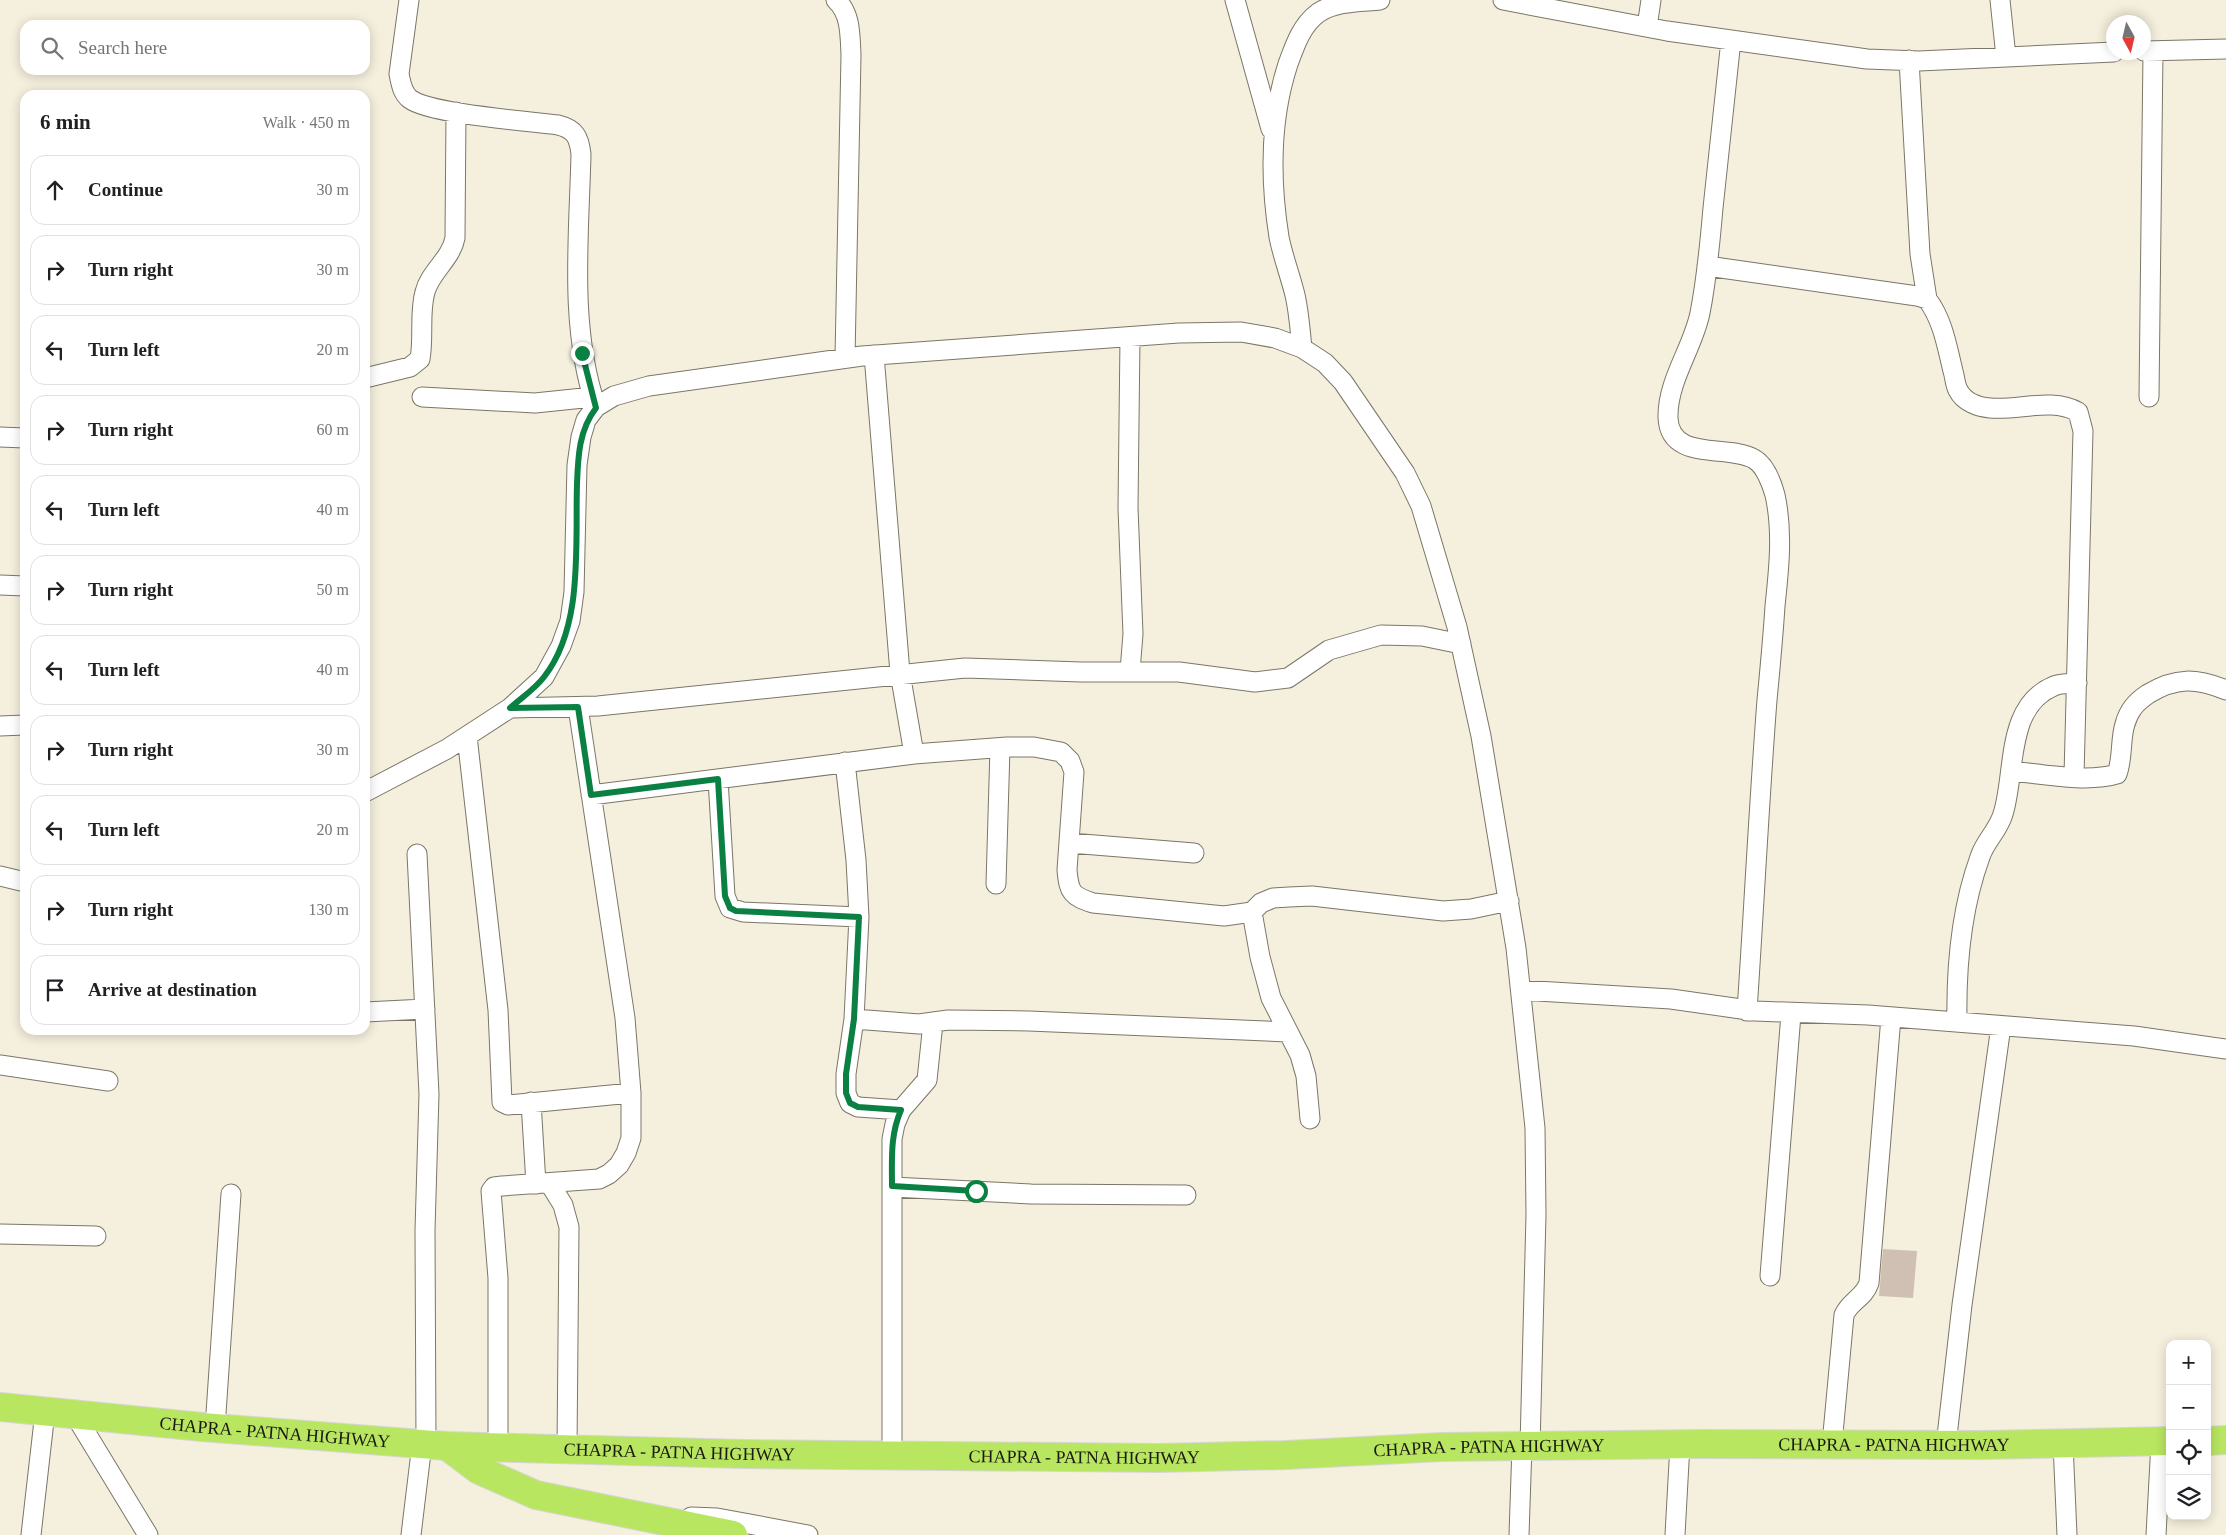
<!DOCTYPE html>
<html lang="en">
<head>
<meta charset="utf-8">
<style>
	body { margin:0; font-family:Georgia,serif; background:#f2f2f2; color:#202124 }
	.controls { position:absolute; right:15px; bottom:15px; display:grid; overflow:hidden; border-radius:10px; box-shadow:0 2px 12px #0003 }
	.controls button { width:45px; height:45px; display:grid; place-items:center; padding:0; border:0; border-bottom:1px solid #e0e0e0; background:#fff; color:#202124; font:25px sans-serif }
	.compass { position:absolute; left:2106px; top:15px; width:45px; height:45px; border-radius:50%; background:#fff; box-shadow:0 2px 12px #0003; rotate:172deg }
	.stop { position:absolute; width:15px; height:15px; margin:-11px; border:4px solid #0b8043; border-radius:50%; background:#fff }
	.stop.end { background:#0b8043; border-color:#fff; box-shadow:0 1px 5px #0008 }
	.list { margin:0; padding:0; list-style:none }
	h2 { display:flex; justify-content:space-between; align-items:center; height:65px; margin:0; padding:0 20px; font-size:21px }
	h2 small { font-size:16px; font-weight:400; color:#757577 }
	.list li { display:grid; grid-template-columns:32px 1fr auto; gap:15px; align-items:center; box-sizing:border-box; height:70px; margin:0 10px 10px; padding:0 10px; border:1px solid #e0e0e0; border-radius:15px }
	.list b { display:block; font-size:19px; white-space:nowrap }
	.list em { font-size:16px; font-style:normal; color:#757577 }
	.icon { flex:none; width:28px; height:28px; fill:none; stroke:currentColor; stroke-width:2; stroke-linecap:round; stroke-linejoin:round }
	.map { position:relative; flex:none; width:2226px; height:1535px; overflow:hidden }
	.search { position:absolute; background:#fff; box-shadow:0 2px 12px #0003; left:20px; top:20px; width:350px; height:55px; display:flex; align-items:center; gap:12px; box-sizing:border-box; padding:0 18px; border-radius:15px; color:#757577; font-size:19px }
	.panel { position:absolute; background:#fff; box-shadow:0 2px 12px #0003; left:20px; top:90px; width:350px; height:945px; border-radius:15px }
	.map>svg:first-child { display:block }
</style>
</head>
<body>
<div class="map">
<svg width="2226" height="1535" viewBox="0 0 2226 1535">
	<rect width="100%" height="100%" fill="#f5efdd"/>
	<path fill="#d0c0b3" d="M1883,1249l34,2 -4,47 -34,-2z"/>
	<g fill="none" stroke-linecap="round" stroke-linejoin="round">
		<g stroke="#7b7666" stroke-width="21">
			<path id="minor" d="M409,0l-10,74c2,9 3,19 11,25 20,15 118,22 148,26 17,4 21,12 23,29 -2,85 -12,172 15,253
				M836,0c15,13 14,36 15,55l-6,303
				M1235,0l36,129
				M1503,0l164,31 200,28 52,2 195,-9
				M2000,0l6,57
				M1647,27l4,-27
				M1731,40c-6,56 -12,112 -18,168 -3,35 -6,70 -13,105 -7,35 -33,68 -32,105 2,44 60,26 86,41 11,6 18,25 21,36 8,36 4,74 0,111 -2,31 -5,63 -8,94 -8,104 -13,207 -20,311
				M2144,51l82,-2
				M1909,60l11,194 7,45
				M1707,266l210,30 10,3c16,21 20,48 26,72 2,6 2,14 5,19 6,12 20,17 32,18 28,3 62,-11 88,4l5,19 -9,345
				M1130,337l-2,171 5,126 -3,37
				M1302,348c-2,-18 -3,-36 -7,-53 -5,-20 -12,-38 -16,-58 -9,-57 -9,-118 9,-173 7,-19 13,-38 30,-51 18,-12 42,-11 62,-13
				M874,355l26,318 14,81
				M365,378l45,-11 10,-8c4,-22 -1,-46 5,-67 5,-20 26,-33 30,-54l1,-126
				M422,397l113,6 58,-6
				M2149,397l4,-346
				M0,437l25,1
				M0,585l25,1
				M510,708l88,-2 367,-38 116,4h98l76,10 33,-4 41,-28 52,-15 41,1 39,8
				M0,726l25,-1
				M467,736l31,274 4,92 6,3 123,-12
				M845,762l11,98 3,57 -5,102 -8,55v19l4,10 8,4 43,3
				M2011,771c31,3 76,12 106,3 6,-16 3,-34 8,-50 4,-14 11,-22 23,-30 28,-17 48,-16 78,-4
				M718,779l7,117 5,12 13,4 116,5
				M365,792l82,-43 63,-41 34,-31 17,-31 9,-25 4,-29 3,-127 4,-28 5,-17 10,-13 18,-11 35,-10 213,-30 317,-23 62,-1 34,6 27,10 23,15 18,19 62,91 16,33 36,121 24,109 35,212 19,180 1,87 -6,231
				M591,795l323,-41 93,-7h27l27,5 9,9 4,11 -7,98c2,23 5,26 26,33l131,13 28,-4 9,-9 12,-5 16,-1 23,-1 131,15 28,-2 38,-8
				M1070,843l124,10
				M417,854l12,240 -4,136 1,214
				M0,876l25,6
				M996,884l4,-136
				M1252,912l8,45 11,41 29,57 6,21 4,43
				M1521,990l150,9 84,12 113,4 266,21 92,13
				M365,1012l60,-3
				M854,1019l65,5 29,-4 81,1 259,11
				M1957,1022c-1,-55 4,-113 23,-165 5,-16 18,-26 23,-43 13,-41 2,-108 51,-128 6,-3 16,-2 23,-3
				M0,1065l108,16
				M531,1102l5,82
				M550,1184l13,21 6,22 -2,222
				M892,1187l139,7 155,1
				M0,1234l96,2
				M1770,1276l21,-262
				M75,1415l73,120
				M215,1428l16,-234
				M2063,1443l4,92
				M1832,1444l12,-129c6,-14 20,-17 25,-32l22,-266
				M1946,1445l16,-140 39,-279
				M498,1447v-169l-7,-87 3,-4 8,-1 97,-7 10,-5 10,-9 7,-12 5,-15v-45l-6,-75 -47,-311
				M892,1455v-316l3,-15 6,-14 26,-30 6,-57
				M691,1517l26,1 91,17
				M31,1535l14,-123
				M411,1535l11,-91
				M1519,1535l3,-89
				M1675,1535l5,-91
				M2156,1535l5,-93"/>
		</g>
		<g stroke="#d6d6d4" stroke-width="30">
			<g id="highway">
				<path id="s1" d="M0,1407l202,20 245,19 296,8 417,4 126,-3 156,-8 259,-3 281,1 188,-4"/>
				<path d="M2207,1441l19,-1"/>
				<path d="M447,1446l32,24 57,25 197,40"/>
			</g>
		</g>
		<use href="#minor" stroke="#fff" stroke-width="19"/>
		<use href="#highway" stroke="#b9e661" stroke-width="28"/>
	</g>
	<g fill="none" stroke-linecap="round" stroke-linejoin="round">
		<path stroke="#0b8043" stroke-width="6" d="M582,353l14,55c-17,22 -18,48 -19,76 -2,60 7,142 -33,193 -9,12 -23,21 -34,31l68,-1 13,88 127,-16 7,117 5,12 6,3 123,6 -5,102 -8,55v19l4,10 8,4 43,3c-11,25 -9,50 -9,76l84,5"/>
	</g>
	<g text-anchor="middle" stroke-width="4" stroke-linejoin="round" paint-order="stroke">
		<g font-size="18" fill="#1b1912" stroke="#fff">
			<text dy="6" stroke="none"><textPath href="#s1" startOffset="276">CHAPRA - PATNA HIGHWAY</textPath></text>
			<text dy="6" stroke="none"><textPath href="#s1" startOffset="1896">CHAPRA - PATNA HIGHWAY</textPath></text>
			<text dy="6" stroke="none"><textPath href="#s1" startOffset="1491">CHAPRA - PATNA HIGHWAY</textPath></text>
			<text dy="6" stroke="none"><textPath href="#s1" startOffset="681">CHAPRA - PATNA HIGHWAY</textPath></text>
			<text dy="6" stroke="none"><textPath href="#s1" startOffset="1086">CHAPRA - PATNA HIGHWAY</textPath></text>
		</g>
	</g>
</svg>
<div class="controls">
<button>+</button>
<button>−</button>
<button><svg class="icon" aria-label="locate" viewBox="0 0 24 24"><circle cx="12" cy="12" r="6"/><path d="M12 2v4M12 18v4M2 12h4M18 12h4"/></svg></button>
<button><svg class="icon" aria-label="layers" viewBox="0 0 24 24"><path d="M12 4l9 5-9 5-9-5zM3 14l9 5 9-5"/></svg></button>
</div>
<svg class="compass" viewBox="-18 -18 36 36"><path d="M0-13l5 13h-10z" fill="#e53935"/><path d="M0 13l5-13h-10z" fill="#757577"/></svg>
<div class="stop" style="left:976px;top:1191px"></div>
<div class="stop end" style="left:582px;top:353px"></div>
<div class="search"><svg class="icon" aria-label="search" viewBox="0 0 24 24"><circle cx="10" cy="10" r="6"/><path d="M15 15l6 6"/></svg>Search here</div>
<section class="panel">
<h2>6 min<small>Walk · 450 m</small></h2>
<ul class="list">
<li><svg class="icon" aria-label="ahead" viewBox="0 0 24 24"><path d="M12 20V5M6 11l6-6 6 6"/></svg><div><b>Continue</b></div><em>30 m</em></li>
<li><svg class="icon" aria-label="right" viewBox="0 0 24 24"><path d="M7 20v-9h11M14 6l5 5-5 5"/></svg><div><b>Turn right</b></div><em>30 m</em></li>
<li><svg class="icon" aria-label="left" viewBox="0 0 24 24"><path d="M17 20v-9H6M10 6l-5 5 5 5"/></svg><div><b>Turn left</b></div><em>20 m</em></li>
<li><svg class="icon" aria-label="right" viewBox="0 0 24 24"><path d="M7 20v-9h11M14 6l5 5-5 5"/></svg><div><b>Turn right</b></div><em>60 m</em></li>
<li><svg class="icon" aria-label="left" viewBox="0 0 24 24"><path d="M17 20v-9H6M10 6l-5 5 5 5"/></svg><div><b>Turn left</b></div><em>40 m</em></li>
<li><svg class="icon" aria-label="right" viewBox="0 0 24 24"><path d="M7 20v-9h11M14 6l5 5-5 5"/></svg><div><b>Turn right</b></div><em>50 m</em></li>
<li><svg class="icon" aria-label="left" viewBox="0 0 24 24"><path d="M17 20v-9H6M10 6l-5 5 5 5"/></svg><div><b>Turn left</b></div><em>40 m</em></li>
<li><svg class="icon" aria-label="right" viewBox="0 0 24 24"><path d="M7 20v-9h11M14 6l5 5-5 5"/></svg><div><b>Turn right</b></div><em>30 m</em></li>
<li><svg class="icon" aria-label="left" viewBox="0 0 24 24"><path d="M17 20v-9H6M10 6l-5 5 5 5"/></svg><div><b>Turn left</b></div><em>20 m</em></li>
<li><svg class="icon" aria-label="right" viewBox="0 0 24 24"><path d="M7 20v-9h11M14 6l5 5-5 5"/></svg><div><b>Turn right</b></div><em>130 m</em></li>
<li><svg class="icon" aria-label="arrive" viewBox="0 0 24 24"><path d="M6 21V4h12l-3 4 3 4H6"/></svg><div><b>Arrive at destination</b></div></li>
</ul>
</section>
</div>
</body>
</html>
